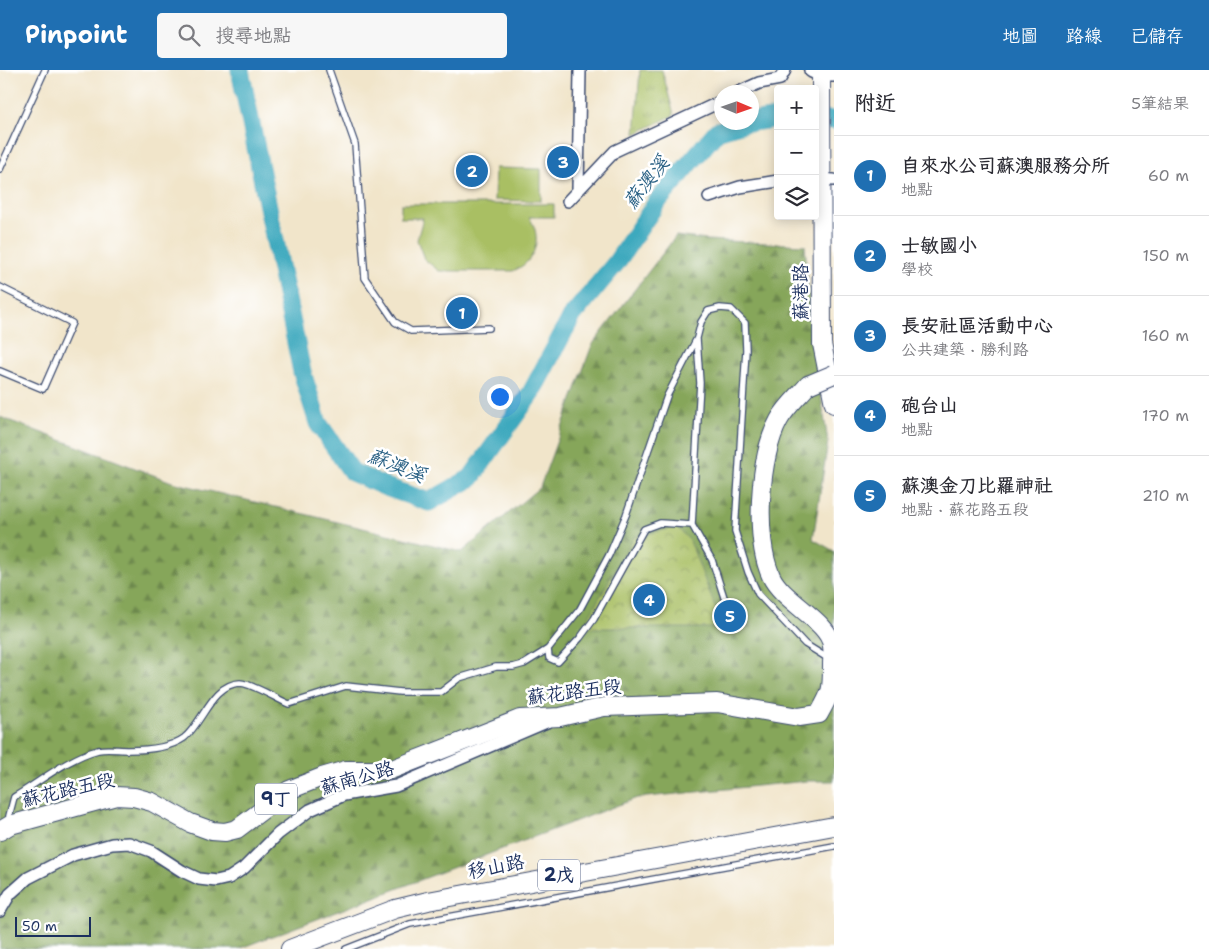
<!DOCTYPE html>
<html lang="zh-TW">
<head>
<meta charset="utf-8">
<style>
	body { margin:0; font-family:"Shantell Sans","LXGW WenKai TC",sans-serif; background:#f7f7f7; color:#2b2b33 }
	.controls { position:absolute; right:15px; top:15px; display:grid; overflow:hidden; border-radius:5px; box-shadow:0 2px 12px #0003 }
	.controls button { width:45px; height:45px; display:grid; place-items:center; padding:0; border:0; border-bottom:1px solid #e1e1e2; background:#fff; color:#2b2b33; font:25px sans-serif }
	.compass { position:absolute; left:714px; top:15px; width:45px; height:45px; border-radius:50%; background:#fff; box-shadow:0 2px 12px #0003; rotate:92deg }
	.scale { position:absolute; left:15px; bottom:12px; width:76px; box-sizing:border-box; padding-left:5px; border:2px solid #1b2f5e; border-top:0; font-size:14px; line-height:18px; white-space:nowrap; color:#1b2f5e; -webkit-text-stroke:4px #fff; paint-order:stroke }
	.you { position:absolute; left:499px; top:326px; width:18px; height:18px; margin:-12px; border:4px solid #fff; border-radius:50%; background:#1a73e8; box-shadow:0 0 0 8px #1a73e833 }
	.badge { display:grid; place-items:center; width:32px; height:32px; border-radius:50%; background:#1f6fb2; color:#fff; font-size:16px; font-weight:700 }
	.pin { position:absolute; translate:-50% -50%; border:2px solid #fff; box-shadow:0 1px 5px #0006 }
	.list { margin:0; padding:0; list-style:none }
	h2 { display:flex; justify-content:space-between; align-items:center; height:65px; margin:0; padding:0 20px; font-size:21px }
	h2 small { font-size:16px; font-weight:400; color:#7c7c81 }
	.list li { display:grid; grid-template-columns:32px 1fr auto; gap:15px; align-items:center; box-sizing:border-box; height:80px; padding:0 20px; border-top:1px solid #e1e1e2 }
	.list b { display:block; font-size:19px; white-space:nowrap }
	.list p { margin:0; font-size:16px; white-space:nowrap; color:#7c7c81 }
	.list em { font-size:16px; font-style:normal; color:#7c7c81 }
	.icon { flex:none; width:28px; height:28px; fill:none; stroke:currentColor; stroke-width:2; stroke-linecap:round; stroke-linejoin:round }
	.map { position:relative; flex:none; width:834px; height:879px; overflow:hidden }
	header { display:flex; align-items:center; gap:30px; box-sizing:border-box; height:70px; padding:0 25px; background:#1f6fb2; color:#fff }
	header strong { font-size:24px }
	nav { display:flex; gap:28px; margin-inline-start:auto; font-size:18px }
	.search { width:350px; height:45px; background:#f7f7f7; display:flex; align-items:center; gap:12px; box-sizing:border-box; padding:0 18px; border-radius:5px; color:#7c7c81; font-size:19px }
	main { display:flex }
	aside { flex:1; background:#fff }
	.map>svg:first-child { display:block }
</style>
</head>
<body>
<header>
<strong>Pinpoint</strong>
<div class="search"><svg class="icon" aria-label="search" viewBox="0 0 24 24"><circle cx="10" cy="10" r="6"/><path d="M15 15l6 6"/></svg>搜尋地點</div>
<nav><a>地圖</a><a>路線</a><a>已儲存</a></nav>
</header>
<main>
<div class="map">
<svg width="834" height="879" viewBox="0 0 834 879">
	<defs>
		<pattern id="grass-tufts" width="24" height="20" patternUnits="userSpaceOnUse" patternTransform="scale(1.25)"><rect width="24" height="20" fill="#a9bf64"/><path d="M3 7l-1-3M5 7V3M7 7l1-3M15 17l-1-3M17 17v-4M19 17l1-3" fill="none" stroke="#899c56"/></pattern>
		<pattern id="forest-firs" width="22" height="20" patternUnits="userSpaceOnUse" patternTransform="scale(1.25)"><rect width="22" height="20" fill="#86a65a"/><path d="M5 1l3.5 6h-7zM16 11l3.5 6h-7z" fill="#6d884e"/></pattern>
		<pattern id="park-crowns" width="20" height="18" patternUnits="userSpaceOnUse" patternTransform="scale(1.25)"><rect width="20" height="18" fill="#a9bf64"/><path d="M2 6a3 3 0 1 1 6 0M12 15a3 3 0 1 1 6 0" fill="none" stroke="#899c56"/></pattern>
	</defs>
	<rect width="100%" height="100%" fill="#fff"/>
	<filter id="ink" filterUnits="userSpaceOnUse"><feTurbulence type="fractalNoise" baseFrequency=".02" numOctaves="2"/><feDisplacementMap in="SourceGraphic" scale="10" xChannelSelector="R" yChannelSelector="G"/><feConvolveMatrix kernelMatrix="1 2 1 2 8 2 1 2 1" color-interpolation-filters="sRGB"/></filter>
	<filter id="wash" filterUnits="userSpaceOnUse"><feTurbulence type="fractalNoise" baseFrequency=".0096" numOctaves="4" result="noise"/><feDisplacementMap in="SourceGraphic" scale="20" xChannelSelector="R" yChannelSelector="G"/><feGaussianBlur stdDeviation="1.12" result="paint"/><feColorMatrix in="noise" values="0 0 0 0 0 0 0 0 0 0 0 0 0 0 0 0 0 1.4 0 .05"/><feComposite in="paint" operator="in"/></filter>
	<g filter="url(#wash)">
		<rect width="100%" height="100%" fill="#f1e5ca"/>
		<path fill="url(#grass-tufts)" stroke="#627761" d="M640,0h22l12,45 -39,19z"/>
		<path fill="url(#forest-firs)" stroke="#506a5c" d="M676,166l31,4 98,5 9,105 14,92 -15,97 21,12v230h-27l-170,17 -399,151h-238v-532l172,65 290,70 78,-65 52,-142z"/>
		<path fill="url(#park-crowns)" stroke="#627761" d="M677,457l13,14 33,87h-141l52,-91z"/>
		<path fill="#a9bf64" stroke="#627761" d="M495,98l46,1v32l-47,-1z
			M401,134h153v13h-25c14,20 7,45 -16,54h-74l-15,-12 -7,-19 6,-22h-22z"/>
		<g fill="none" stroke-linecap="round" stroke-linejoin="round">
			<path stroke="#3ea9be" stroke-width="19" d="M240,0l62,302 16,51 34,49 34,15 43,15 42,-24 60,-85 41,-77 44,-53 41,-61 60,-71 30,-9
				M815,49l19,1
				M752,52l26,-4"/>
		</g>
	</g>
	<g filter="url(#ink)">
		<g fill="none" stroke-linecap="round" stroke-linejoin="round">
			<g stroke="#3b4a6e" stroke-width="8">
				<path id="lane" d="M329,0l26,74 10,134 30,44 16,9 78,-3
					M0,99l45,-99
					M0,217l72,36 -29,66 -43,-18
					M697,269l3,44 -8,142 20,35 18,56
					M548,579l1,9 9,4 22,-24 14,-19 50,-90 16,-6 32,2
					M10,753l-1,-7 5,-19c27,-16 54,-39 84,-47 9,-2 20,0 30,0 17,0 42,-2 56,-12 19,-15 28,-54 56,-55 11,0 37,16 49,21l57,-18 54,6h41l18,-14 37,-11h17l11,-3 24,-15 32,-40 29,-54 17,-40 41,-119 30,-58 4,-16 7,-11 12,-3 11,1 14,14 1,27 -11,181 13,41 10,22 47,50 24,15
					M346,879l64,-25 424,-78"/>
			</g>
			<g stroke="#3b4a6e" stroke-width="14">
				<path id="street" d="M739,22l20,-9 21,-4 5,-9
					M815,109l19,1
					M578,120l2,-120
					M709,127l31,-10 38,-6
					M568,131l47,-50 107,-50
					M0,841l10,-17 18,-16 45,-23 39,-11 17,-1 22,8 31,20 17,8 17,2 13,-3 15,-10 34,-34 32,-24 34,-15 52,-9 153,-65"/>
			</g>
			<g stroke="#3b4a6e" stroke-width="18">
				<path id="secondary" d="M812,0l9,4h13"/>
			</g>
			<g stroke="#3b4a6e" stroke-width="20">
				<path id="primary" d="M821,0l1,274 12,60
					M0,761l10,-6 106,-29 18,1 18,5 38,21 22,8 13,1 12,-3 52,-39 33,-13 24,-7h44l130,-51 40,-2 44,-10 113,-4 82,14 20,-3c13,-23 13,-23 13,-49 0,-7 1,-13 0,-19 -2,-24 -50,-45 -61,-70 -17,-38 -12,-120 8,-156 7,-13 20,-24 29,-35
					M290,879l105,-40 33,-8 406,-75"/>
			</g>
			<use href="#lane" stroke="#fff" stroke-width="5.5"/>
			<use href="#street" stroke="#fff" stroke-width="11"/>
			<use href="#secondary" stroke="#fff" stroke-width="15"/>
			<use href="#primary" stroke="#fff" stroke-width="18"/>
			<g stroke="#3b4a6e" stroke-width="20" stroke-linecap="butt">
				<path id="primary-bridge" d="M808,315l26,-11"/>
			</g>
			<use href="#primary-bridge" stroke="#fff" stroke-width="18"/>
		</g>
	</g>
	<g text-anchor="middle" stroke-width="5" stroke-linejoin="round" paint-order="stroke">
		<g fill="#fff" stroke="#5f6d8e" stroke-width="1">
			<rect x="255" y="713.5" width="42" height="31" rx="4"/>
			<rect x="538" y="789.5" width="42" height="31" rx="4"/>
		</g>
		<g font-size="18" font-weight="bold" fill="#1b2f5e">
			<text x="276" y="735">9丁</text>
			<text x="559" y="811">2戊</text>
		</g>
		<g font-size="19" fill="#1b2f5e" stroke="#fff">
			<text transform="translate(800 222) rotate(-90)" y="7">蘇港路</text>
			<text transform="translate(574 621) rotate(-7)" y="7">蘇花路五段</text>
			<text transform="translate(357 707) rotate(-16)" y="7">蘇南公路</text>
			<text transform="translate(68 719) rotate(-13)" y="7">蘇花路五段</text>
			<text transform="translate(496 796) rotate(-11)" y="7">移山路</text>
		</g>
		<g font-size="20" font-style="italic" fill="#296084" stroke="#fff">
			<text transform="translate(646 112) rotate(-52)" y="7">蘇澳溪</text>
			<text transform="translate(397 395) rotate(22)" y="7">蘇澳溪</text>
		</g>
	</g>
</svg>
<div class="controls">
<button>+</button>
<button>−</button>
<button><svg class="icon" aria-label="layers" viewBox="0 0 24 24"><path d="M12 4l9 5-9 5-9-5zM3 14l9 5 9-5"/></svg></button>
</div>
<svg class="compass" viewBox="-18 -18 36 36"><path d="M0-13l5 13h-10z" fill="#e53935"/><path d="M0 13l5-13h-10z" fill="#7c7c81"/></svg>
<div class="scale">50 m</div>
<div class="you"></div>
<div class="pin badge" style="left:462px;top:243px">1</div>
<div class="pin badge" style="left:472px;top:101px">2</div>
<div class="pin badge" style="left:563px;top:92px">3</div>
<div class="pin badge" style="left:649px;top:530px">4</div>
<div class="pin badge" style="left:730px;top:546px">5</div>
</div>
<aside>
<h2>附近<small>5筆結果</small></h2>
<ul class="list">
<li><span class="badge">1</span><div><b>自來水公司蘇澳服務分所</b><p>地點</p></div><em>60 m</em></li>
<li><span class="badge">2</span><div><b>士敏國小</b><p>學校</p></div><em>150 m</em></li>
<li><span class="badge">3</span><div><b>長安社區活動中心</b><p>公共建築 · 勝利路</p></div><em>160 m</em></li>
<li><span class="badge">4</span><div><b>砲台山</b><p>地點</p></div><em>170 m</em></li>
<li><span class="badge">5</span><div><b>蘇澳金刀比羅神社</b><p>地點 · 蘇花路五段</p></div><em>210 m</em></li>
</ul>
</aside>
</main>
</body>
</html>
